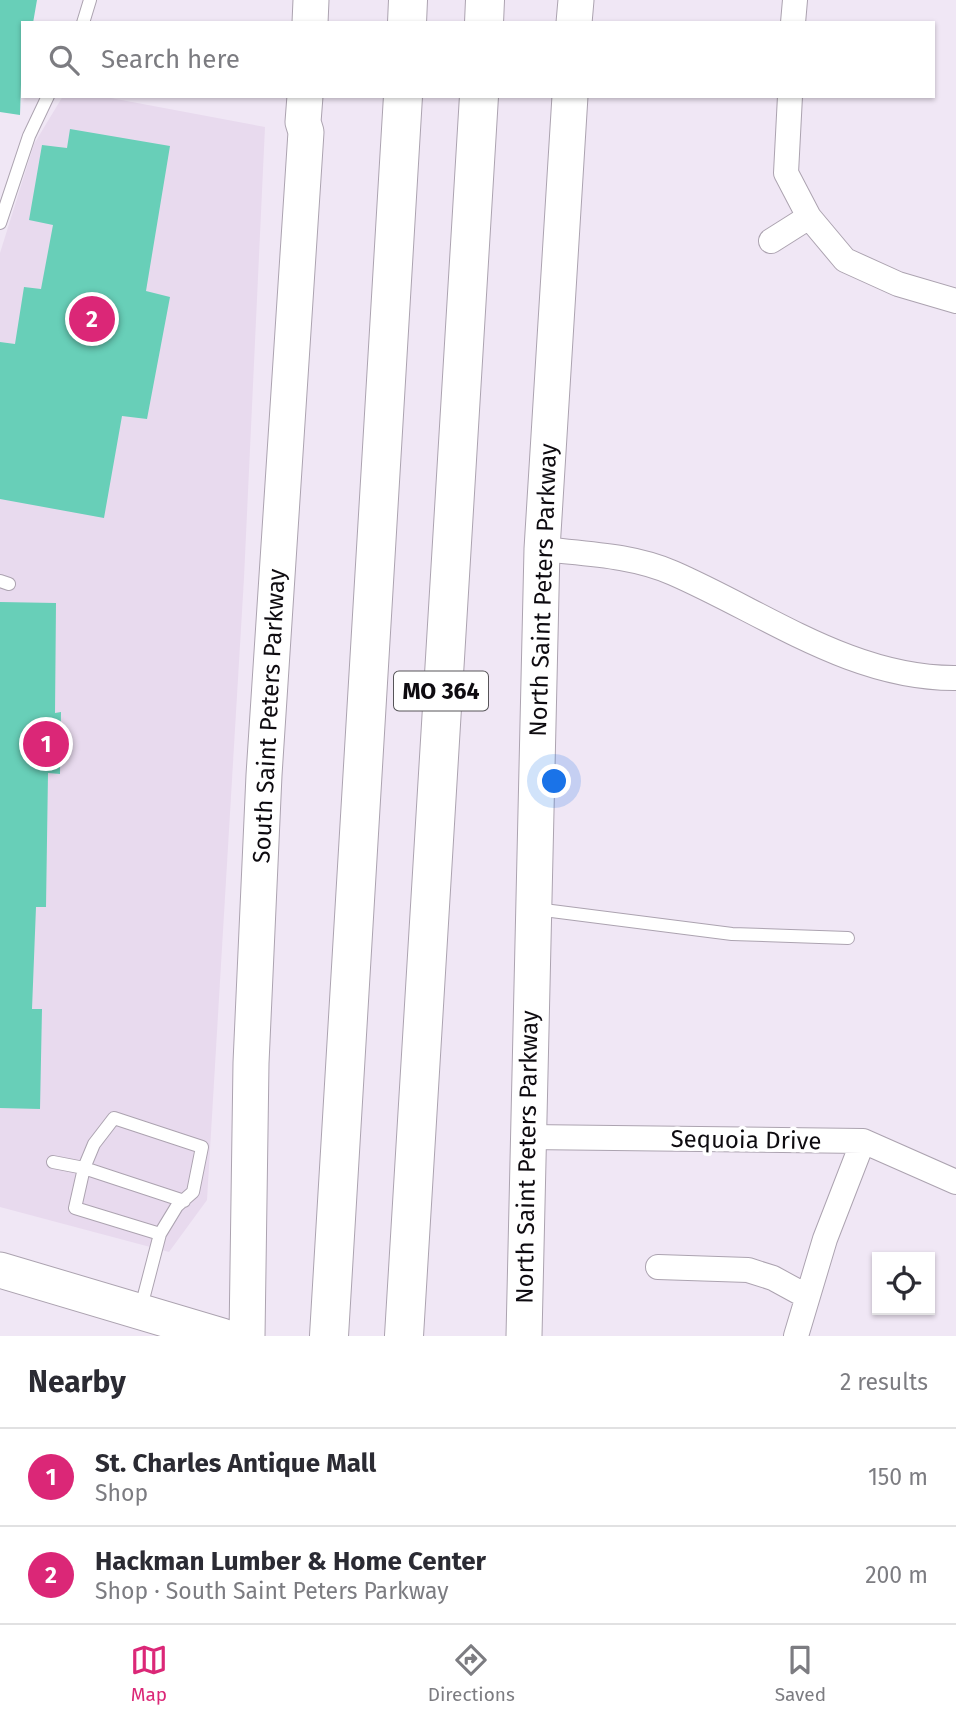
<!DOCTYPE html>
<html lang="en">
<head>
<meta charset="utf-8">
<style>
	body { margin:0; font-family:"Fira Sans",sans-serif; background:#f7f7f7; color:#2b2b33 }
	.controls { position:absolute; right:21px; bottom:21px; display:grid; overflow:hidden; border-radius:0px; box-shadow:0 2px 5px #0004 }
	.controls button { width:63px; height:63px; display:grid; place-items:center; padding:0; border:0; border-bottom:2px solid #e1e1e2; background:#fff; color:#2b2b33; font:35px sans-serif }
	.you { position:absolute; left:555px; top:782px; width:24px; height:24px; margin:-18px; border:5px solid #fff; border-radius:50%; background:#1a73e8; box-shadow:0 0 0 10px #1a73e833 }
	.badge { display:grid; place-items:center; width:46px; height:46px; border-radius:50%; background:#db2777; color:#fff; font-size:23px; font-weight:700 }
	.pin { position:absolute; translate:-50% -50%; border:4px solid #fff; box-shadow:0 2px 7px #0006 }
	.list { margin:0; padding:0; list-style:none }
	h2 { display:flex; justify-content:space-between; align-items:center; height:91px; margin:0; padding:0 28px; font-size:30px }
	h2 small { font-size:23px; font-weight:400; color:#7c7c81 }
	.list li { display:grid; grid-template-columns:46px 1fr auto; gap:21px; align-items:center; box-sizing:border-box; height:98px; padding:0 28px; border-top:2px solid #e1e1e2 }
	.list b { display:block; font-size:26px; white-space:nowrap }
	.list p { margin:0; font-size:23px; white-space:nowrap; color:#7c7c81 }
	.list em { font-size:23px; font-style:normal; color:#7c7c81 }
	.icon { flex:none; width:38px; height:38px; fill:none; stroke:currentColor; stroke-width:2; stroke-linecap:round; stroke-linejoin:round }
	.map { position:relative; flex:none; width:956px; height:1336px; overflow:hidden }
	.search { position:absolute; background:#fff; box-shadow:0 2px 5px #0004; left:21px; right:21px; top:21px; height:77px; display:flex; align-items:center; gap:18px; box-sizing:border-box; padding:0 24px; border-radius:0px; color:#7c7c81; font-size:26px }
	.sheet { height:287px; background:#fff }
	nav { display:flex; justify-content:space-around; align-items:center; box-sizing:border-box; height:98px; border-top:2px solid #e1e1e2; background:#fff; font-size:19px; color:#7c7c81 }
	nav a { display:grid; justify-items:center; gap:4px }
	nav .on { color:#db2777 }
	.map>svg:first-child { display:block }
</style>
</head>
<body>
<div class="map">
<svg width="956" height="1336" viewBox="0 0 956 1336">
	<rect width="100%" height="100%" fill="#f0e7f5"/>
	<path fill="#e8daee" d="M63,96h37l165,31 -21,451 -37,622 -38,52 -169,-45v-954l34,-109z"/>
	<path fill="#68cfb8" d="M0,0h37l-4,23h-10l-3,92 -20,-3z
		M70,129l100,17 -24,145 24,6 -23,122 -25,-3 -18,102 -104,-19v-157l15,2 9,-57 17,2 12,-64 -24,-5 13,-75 25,3z
		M0,602l56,1 -1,110 6,-1 -1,62 -12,-1 -2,134h-10l-4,102h10l-2,100 -40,-1z"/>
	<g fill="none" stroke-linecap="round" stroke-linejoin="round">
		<g stroke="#aca3b0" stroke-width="14">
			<path id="service" d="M83,23l7,-23
				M0,223l29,-87 19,-40
				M0,581l9,3
				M536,909l196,25 116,4
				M53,1162l31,6 10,-24 20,-26 88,29 -9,45 -16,14 -17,28 -20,77
				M160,1234l-85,-26 9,-40 100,33"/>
		</g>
		<g stroke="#aca3b0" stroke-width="26">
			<path id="minor" d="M793,23l2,-23
				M790,96l-4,77 23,44 36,43 53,24 58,17
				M771,241l38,-24
				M542,549c44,5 90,6 131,24 92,40 179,106 283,105
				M528,1137l335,4 93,41
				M658,1267l90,3 25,8 33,18
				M796,1336l29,-97 38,-98"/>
		</g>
		<g stroke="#aca3b0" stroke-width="37">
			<path id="secondary" d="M310,23l1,-23
				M574,23l2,-23
				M0,1270l222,66
				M247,1336l4,-273 13,-288 42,-643 -3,-10 2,-26
				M524,1336l18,-787 28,-453"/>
		</g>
		<g stroke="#aca3b0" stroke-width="40">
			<path id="motorway" d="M407,23l1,-23
				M484,23l1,-23
				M329,1336l74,-1240
				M404,1336l75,-1240"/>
		</g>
		<use href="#service" stroke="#fff" stroke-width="12"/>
		<use href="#minor" stroke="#fff" stroke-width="24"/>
		<use href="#secondary" stroke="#fff" stroke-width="35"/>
		<use href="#motorway" stroke="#fff" stroke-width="38"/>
	</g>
	<g text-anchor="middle" stroke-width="7" stroke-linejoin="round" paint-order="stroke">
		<rect fill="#fff" stroke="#565458" stroke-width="2" x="394" y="671.5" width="94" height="39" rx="5"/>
		<g font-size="23" font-weight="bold" fill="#0e0b10">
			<text x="441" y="699">MO 364</text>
		</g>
		<g font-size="24" fill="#0e0b10" stroke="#fff">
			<text transform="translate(543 590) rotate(-88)" y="8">North Saint Peters Parkway</text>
			<text transform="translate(269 716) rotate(-87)" y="8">South Saint Peters Parkway</text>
			<text transform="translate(746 1140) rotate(1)" y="8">Sequoia Drive</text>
			<text transform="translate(527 1157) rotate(-89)" y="8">North Saint Peters Parkway</text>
		</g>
	</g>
</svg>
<div class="controls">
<button><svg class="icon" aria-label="locate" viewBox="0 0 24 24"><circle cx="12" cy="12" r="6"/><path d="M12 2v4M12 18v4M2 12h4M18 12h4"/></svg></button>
</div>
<div class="you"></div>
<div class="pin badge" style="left:46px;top:744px">1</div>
<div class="pin badge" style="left:92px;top:319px">2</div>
<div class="search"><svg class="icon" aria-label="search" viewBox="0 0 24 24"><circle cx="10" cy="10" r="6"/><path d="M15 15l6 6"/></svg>Search here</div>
</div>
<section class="sheet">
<h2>Nearby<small>2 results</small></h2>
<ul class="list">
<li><span class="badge">1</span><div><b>St. Charles Antique Mall</b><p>Shop</p></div><em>150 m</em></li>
<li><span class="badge">2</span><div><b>Hackman Lumber &amp; Home Center</b><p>Shop · South Saint Peters Parkway</p></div><em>200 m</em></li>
</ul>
</section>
<nav>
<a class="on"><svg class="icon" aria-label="map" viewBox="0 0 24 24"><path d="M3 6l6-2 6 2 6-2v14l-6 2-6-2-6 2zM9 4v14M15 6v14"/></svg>Map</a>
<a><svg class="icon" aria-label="directions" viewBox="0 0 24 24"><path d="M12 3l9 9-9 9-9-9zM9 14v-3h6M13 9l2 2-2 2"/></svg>Directions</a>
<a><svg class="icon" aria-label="saved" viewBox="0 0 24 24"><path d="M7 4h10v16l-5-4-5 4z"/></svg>Saved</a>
</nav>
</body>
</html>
